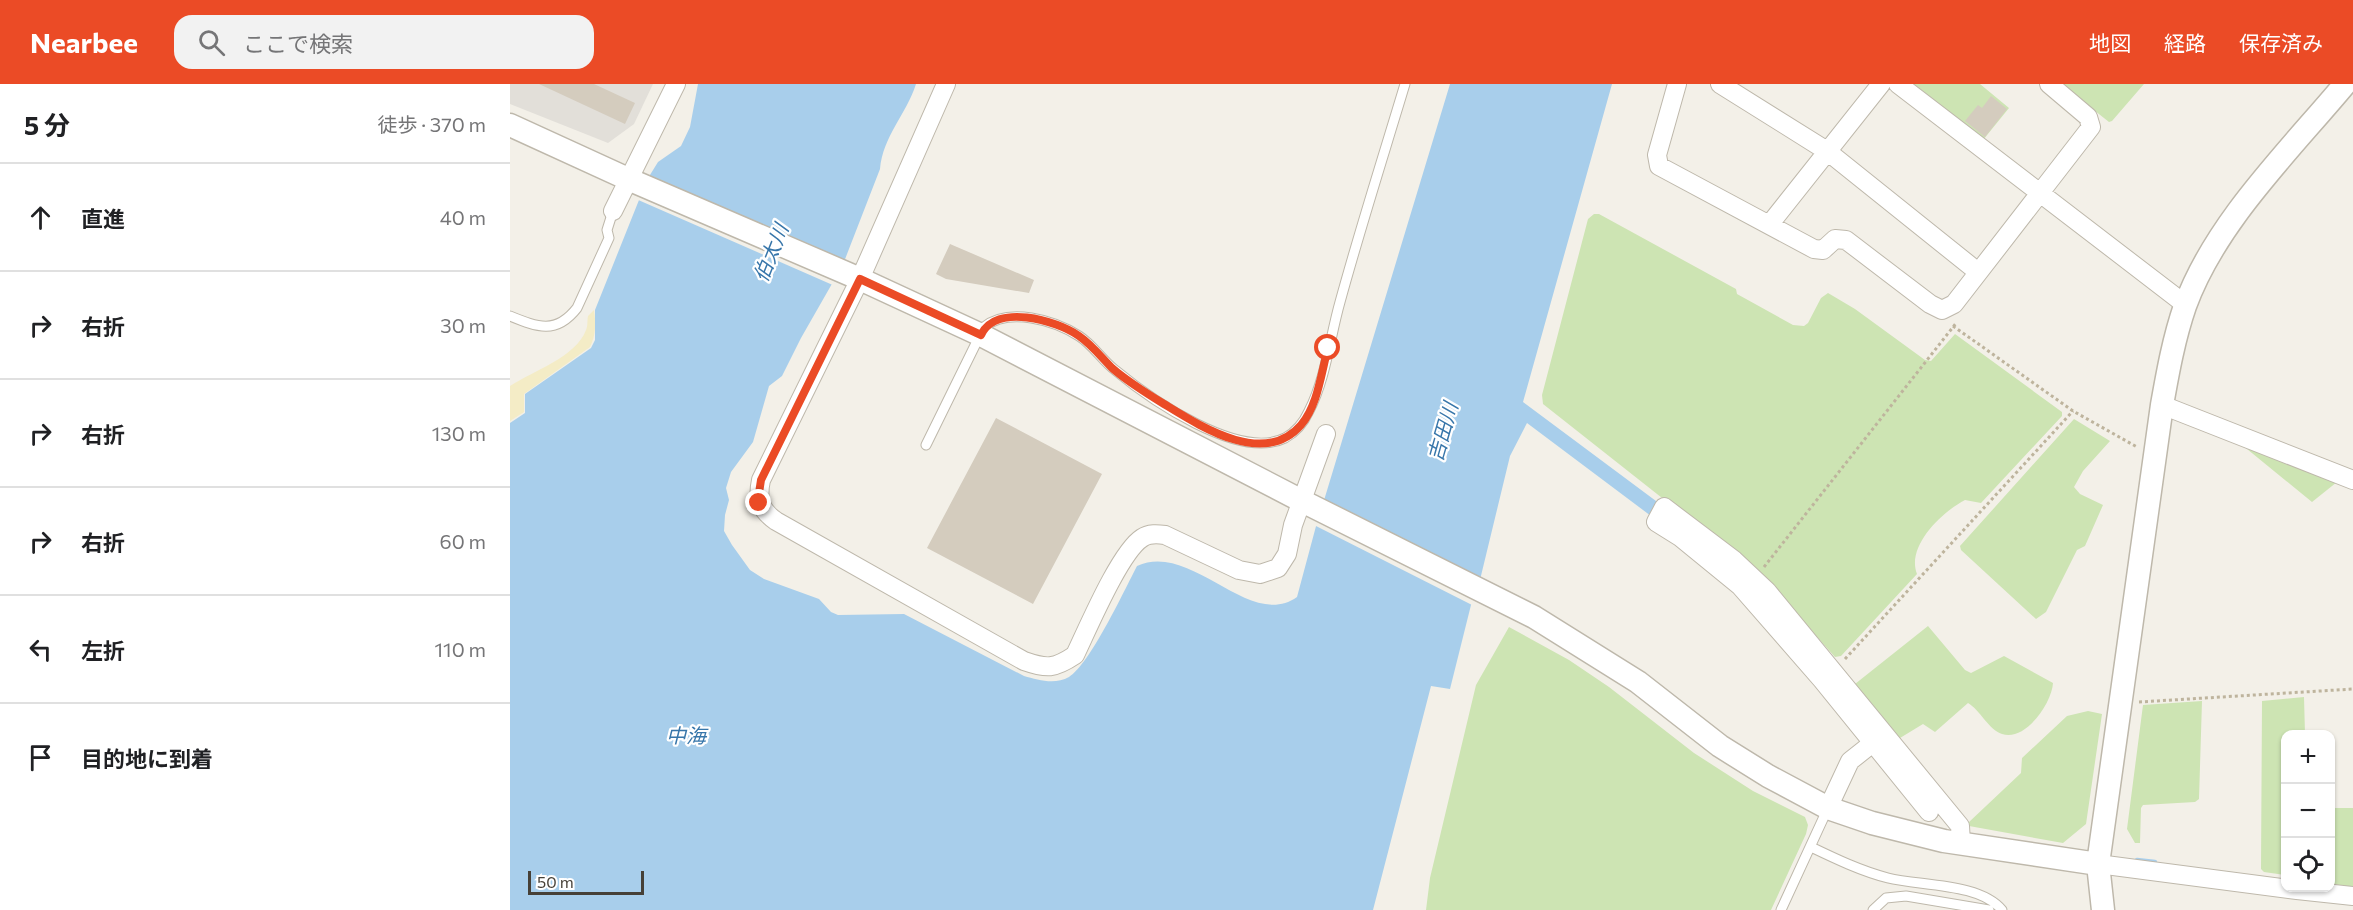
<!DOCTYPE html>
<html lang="ja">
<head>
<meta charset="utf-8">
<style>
	body { margin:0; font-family:Commissioner,"Noto Sans JP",sans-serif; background:#f2f2f2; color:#202124 }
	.controls { position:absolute; right:18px; bottom:18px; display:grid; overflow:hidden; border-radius:12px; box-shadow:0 2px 4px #0004 }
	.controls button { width:54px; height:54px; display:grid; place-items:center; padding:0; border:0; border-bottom:2px solid #e0e0e0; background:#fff; color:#202124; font:30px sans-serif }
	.scale { position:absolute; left:18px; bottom:15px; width:116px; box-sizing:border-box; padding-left:6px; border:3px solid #464037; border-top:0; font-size:16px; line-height:21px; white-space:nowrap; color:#464037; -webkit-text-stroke:4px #fff; paint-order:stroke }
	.stop { position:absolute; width:18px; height:18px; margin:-14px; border:4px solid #eb4b26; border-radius:50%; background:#fff }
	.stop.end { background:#eb4b26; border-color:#fff; box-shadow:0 2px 6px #0008 }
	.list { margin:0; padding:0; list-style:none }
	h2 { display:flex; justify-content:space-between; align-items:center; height:78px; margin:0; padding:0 24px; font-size:26px }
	h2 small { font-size:20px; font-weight:400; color:#757577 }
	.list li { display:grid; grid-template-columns:39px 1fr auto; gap:18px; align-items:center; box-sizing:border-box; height:108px; padding:0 24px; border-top:2px solid #e0e0e0 }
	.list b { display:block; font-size:22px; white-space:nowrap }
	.list em { font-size:20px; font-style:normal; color:#757577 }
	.icon { flex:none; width:33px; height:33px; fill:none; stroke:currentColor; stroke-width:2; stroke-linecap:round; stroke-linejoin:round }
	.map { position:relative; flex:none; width:1843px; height:826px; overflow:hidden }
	header { display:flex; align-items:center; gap:36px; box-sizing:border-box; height:84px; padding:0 30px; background:#eb4b26; color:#fff }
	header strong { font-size:28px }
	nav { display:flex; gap:33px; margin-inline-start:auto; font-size:21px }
	.search { width:420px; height:54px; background:#f2f2f2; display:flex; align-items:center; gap:15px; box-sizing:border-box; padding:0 21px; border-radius:18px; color:#757577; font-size:22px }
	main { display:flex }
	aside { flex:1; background:#fff }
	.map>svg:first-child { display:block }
</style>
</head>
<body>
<header>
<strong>Nearbee</strong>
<div class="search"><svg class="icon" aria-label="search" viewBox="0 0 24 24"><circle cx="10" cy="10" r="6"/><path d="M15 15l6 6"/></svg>ここで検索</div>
<nav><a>地図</a><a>経路</a><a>保存済み</a></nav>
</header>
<main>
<aside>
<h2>5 分<small>徒歩 · 370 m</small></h2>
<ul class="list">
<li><svg class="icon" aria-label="ahead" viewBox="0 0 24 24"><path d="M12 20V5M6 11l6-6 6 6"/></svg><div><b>直進</b></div><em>40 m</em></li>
<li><svg class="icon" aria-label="right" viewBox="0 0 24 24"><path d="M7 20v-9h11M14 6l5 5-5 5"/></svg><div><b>右折</b></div><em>30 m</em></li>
<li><svg class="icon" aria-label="right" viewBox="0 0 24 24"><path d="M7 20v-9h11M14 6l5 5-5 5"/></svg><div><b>右折</b></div><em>130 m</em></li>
<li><svg class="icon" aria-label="right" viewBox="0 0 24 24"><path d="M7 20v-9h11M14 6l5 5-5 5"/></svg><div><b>右折</b></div><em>60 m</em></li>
<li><svg class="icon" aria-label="left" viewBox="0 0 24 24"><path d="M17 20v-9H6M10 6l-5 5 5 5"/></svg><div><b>左折</b></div><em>110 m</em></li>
<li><svg class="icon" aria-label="arrive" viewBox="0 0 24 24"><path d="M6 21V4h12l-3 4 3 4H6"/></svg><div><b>目的地に到着</b></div></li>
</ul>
</aside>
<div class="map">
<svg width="1843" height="826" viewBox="0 0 1843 826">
	<rect width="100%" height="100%" fill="#f3f0e8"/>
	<path fill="#e2dfd9" d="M0,0h143l-19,40 -26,19 -98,-39z"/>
	<path fill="#cde4b3" d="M1404,0h66l29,24 -26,32z
		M1551,0h83l-32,37 -3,1z
		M1084,130h5l137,75 1,5 56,31 11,1 4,-3 13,-25 7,-5 27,16 70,51 6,1 24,-27 107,78v4l-81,87 -16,-3c-23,12 -59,46 -48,74l-76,82 -6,1 -69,-77 -223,-176 -1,-9 46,-176z
		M1564,335l36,22 -27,30 -9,16 6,7 23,11 -18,41 -8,4 -31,62 -10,7 -75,-69 -1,-4z
		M1726,356l101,42 -25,20z
		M1418,542l37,44 6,3 33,-17 49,27c-1,20 -28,59 -51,51 -13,-4 -22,-24 -34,-31l-33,29 -12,-8 -23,14 -4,-1 -42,-50 1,-3z
		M999,543l60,33 40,27 85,66 59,38 52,26 3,8 -2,9 -35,76h-345l4,-32 46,-193z
		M1794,613l1,37h-19l-1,141 -21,-3 -3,-3 1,-168z
		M1692,617l-3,98 -4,3 -52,3 -2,3 -1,35h-5l-8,-14 16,-124z
		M1578,627l14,3 -16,110 -23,19 -94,-17 -1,-3 53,-50 1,-15 45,-42z
		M1821,724h22v79l-22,-3z"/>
	<path fill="#f4ecc6" d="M84,226c2,13 2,25 -4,37l-66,47v18l-14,9v-35c23,-15 66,-29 76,-56 2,-4 1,-9 2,-14z"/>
	<path fill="#a8ceeb" d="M188,0h218c-10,31 -33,52 -36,85l-38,98 -197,-84 13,-21 23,-16 9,-19z
		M940,0h162l-89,318 137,102 -9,12 -124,-93 -17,33 -31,128 -157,-77z
		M133,106l194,85 -36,63 -19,38 -13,10 -16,56 -22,30 -5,16 3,12 -4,15 -1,16 8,14 18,25 14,9 55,20 12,13 7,3 66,-1 120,62c14,4 31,9 45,1 21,-13 55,-86 68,-111 55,-25 112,65 160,31l22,-82 155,78 -24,96 -19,-3 -58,224h-863v-487l15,-10v-19l66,-46 4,-8v-30z"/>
	<path fill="#f3f0e8" d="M130,105l200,87 -5,10 -199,-87z
		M807,429l160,80 -3,13 -160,-81z"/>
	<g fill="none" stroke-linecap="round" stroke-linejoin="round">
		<path stroke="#a8ceeb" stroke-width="4.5" d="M1627,776l18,2"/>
	</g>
	<path fill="#d4ccbe" d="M29,0h55l41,19 -10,21z
		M1481,12l16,13 -22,28 -20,-16 13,-16 4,3z
		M440,160l84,36 -5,13 -83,-14 -10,-5z
		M486,334l106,56 -69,130 -106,-56z"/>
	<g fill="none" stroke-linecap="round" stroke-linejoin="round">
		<g stroke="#beb8ab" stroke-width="11">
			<path id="service" d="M0,232c27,11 46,19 67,-8l32,-70 -2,-8 6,-19
				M416,361l58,-118c25,-20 70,-7 95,9 14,9 23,24 36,34 35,29 124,91 170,68 11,-6 19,-16 24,-27 17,-33 21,-74 31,-109 20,-73 43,-145 65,-218
				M1301,763c25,12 50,24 77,31 33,8 92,5 114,32
				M1271,826l47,-102
				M1363,826l13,-12 20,-2 83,14"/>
		</g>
		<g stroke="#beb8ab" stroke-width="20">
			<path id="minor" d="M436,0l-86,195 -99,201c-4,19 -1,30 15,41l248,140c23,8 30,8 51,-6 13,-27 45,-103 67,-117 7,-5 16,-4 23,-3l74,35 21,4 18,-6 9,-14 6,-29 33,-91
				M1167,0l-20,71 2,11 155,83 9,1 12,-11 11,1 84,64 12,6 12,-6 137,-177 -3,-10 -39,-33
				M1210,0l107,67 151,121
				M1388,0l288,221
				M103,127l63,-127
				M1259,141l112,-141
				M1652,321l191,75
				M1176,445l-6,8 60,49 82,94 107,132
				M1170,453l-24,-15 8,-15 70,53 33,31 193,235 1,17
				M1318,724l22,-47 24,-19
				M1588,780l199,26 56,6"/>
		</g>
		<g stroke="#beb8ab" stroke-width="25">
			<path id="tertiary" d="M0,41l118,54 232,100 121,56 321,166 232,116 104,65 82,64 48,30 60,32 44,15 72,18 154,23 64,-459c6,-34 12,-67 23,-99 30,-83 104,-155 160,-222
				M1588,780l5,46"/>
		</g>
		<path stroke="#beb49d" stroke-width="3" stroke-dasharray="3 3" stroke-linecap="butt" d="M1443,242l120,85 64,36
			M1254,483l193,-245
			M1335,575l228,-248
			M1629,618l214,-13"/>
		<use href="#service" stroke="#fff" stroke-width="9"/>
		<use href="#minor" stroke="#fff" stroke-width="18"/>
		<use href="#tertiary" stroke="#fff" stroke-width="22"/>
	</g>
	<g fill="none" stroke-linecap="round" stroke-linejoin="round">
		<path stroke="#eb4b26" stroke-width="8" d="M249,419v-10l2,-13 99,-201 121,56c15,-32 75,-15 98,1 13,9 22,21 33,32 16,14 34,25 52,36 36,22 100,64 137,21 17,-20 20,-52 27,-77"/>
	</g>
	<g text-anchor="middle" stroke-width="4.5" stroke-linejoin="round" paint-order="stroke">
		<g font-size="20" font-style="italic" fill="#3776aa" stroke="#fff">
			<text transform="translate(261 169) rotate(-68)" y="7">伯太川</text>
			<text transform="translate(933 348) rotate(-74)" y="7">吉田川</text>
			<text x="176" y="659">中海</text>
		</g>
	</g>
</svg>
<div class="controls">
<button>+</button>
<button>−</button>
<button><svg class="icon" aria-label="locate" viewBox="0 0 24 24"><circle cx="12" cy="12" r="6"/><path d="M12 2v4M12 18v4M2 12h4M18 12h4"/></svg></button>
</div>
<div class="scale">50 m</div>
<div class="stop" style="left:818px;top:264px"></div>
<div class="stop end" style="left:249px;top:419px"></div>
</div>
</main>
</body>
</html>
